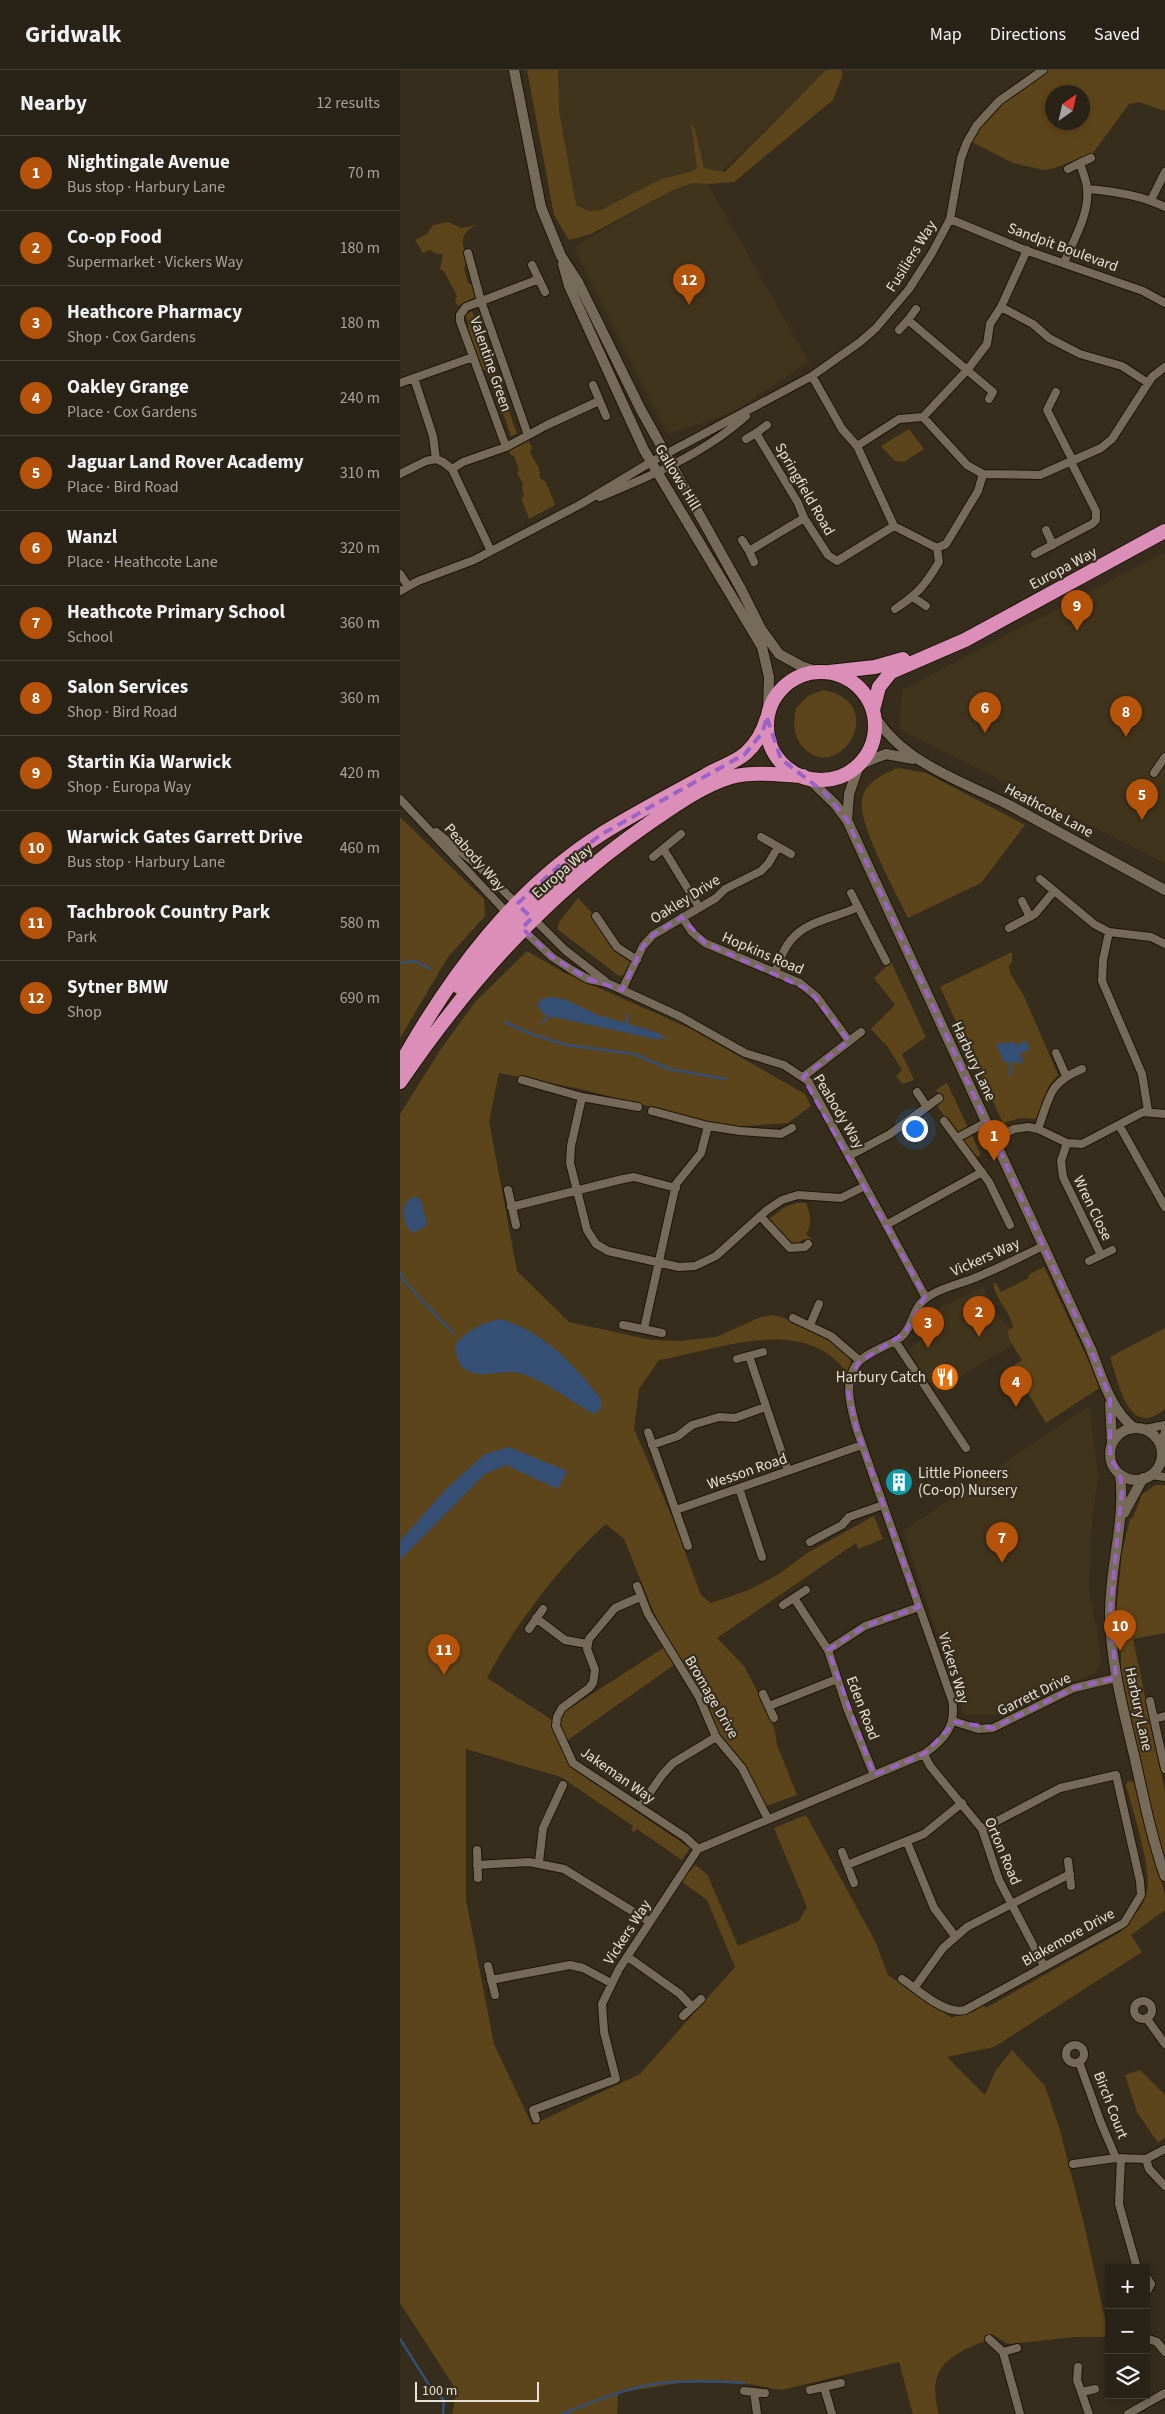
<!DOCTYPE html>
<html lang="en">
<head>
<meta charset="utf-8">
<style>
	body { margin:0; font-family:"Source Sans 3",sans-serif; background:#312a1f; color:#f1f3f6 }
	.controls { position:absolute; right:15px; bottom:15px; display:grid; overflow:hidden; border-radius:0px; box-shadow:0 2px 8px #0003 }
	.controls button { width:45px; height:45px; display:grid; place-items:center; padding:0; border:0; border-bottom:1px solid #453f35; background:#292216; color:#f1f3f6; font:25px sans-serif }
	.compass { position:absolute; left:645px; top:15px; width:45px; height:45px; border-radius:50%; background:#292216; box-shadow:0 2px 8px #0003; rotate:34deg }
	.scale { position:absolute; left:15px; bottom:12px; width:124px; box-sizing:border-box; padding-left:5px; border:2px solid #e8e2d8; border-top:0; font-size:14px; line-height:18px; white-space:nowrap; color:#e8e2d8; -webkit-text-stroke:4px #372d1d; paint-order:stroke }
	.you { position:absolute; left:514px; top:1058px; width:18px; height:18px; margin:-12px; border:4px solid #fff; border-radius:50%; background:#1a73e8; box-shadow:0 0 0 8px #1a73e833 }
	.badge { display:grid; place-items:center; width:32px; height:32px; border-radius:50%; background:#b45309; color:#fff; font-size:16px; font-weight:700 }
	.pin { position:absolute; translate:-50% -41px; filter:drop-shadow(0 1px 2px #0008) }
	.pin::after { content:''; position:absolute; top:26px; width:18px; height:15px; background:inherit; clip-path:polygon(0 0,100% 0,50% 100%) }
	.list { margin:0; padding:0; list-style:none }
	h2 { display:flex; justify-content:space-between; align-items:center; height:65px; margin:0; padding:0 20px; font-size:21px }
	h2 small { font-size:16px; font-weight:400; color:#a5a4a1 }
	.list li { display:grid; grid-template-columns:32px 1fr auto; gap:15px; align-items:center; box-sizing:border-box; height:75px; padding:0 20px; border-top:1px solid #453f35 }
	.list b { display:block; font-size:19px; white-space:nowrap }
	.list p { margin:0; font-size:16px; white-space:nowrap; color:#a5a4a1 }
	.list em { font-size:16px; font-style:normal; color:#a5a4a1 }
	.icon { flex:none; width:28px; height:28px; fill:none; stroke:currentColor; stroke-width:2; stroke-linecap:round; stroke-linejoin:round }
	.map { position:relative; flex:none; width:765px; height:2344px; overflow:hidden }
	header { display:flex; align-items:center; gap:30px; box-sizing:border-box; height:70px; padding:0 25px; background:#292216; border-bottom:1px solid #453f35 }
	header strong { font-size:24px }
	nav { display:flex; gap:28px; margin-inline-start:auto; font-size:18px }
	main { display:flex }
	aside { flex:1; background:#292216 }
	.map>svg:first-child { display:block }
</style>
</head>
<body>
<header>
<strong>Gridwalk</strong>
<nav><a>Map</a><a>Directions</a><a>Saved</a></nav>
</header>
<main>
<aside>
<h2>Nearby<small>12 results</small></h2>
<ul class="list">
<li><span class="badge">1</span><div><b>Nightingale Avenue</b><p>Bus stop · Harbury Lane</p></div><em>70 m</em></li>
<li><span class="badge">2</span><div><b>Co-op Food</b><p>Supermarket · Vickers Way</p></div><em>180 m</em></li>
<li><span class="badge">3</span><div><b>Heathcore Pharmacy</b><p>Shop · Cox Gardens</p></div><em>180 m</em></li>
<li><span class="badge">4</span><div><b>Oakley Grange</b><p>Place · Cox Gardens</p></div><em>240 m</em></li>
<li><span class="badge">5</span><div><b>Jaguar Land Rover Academy</b><p>Place · Bird Road</p></div><em>310 m</em></li>
<li><span class="badge">6</span><div><b>Wanzl</b><p>Place · Heathcote Lane</p></div><em>320 m</em></li>
<li><span class="badge">7</span><div><b>Heathcote Primary School</b><p>School</p></div><em>360 m</em></li>
<li><span class="badge">8</span><div><b>Salon Services</b><p>Shop · Bird Road</p></div><em>360 m</em></li>
<li><span class="badge">9</span><div><b>Startin Kia Warwick</b><p>Shop · Europa Way</p></div><em>420 m</em></li>
<li><span class="badge">10</span><div><b>Warwick Gates Garrett Drive</b><p>Bus stop · Harbury Lane</p></div><em>460 m</em></li>
<li><span class="badge">11</span><div><b>Tachbrook Country Park</b><p>Park</p></div><em>580 m</em></li>
<li><span class="badge">12</span><div><b>Sytner BMW</b><p>Shop</p></div><em>690 m</em></li>
</ul>
</aside>
<div class="map">
<svg width="765" height="2344" viewBox="0 0 765 2344">
	<rect width="100%" height="100%" fill="#372d1d"/>
	<path fill="#41341d" d="M140,0h287l-108,104 -49,10 -97,43z
		M293,113l15,1 101,178 -76,50 -65,23 -95,-188 100,-57z
		M765,482v311l-266,-134 3,-39z
		M583,1217l19,34 9,6 -3,8 4,10 -76,46 -28,-41 14,-11 13,-29z
		M689,1336l9,70 -8,60 -1,54 13,69 -7,14 -100,42h-31l-61,-184z"/>
	<path fill="#5d451b" fill-rule="evenodd" d="M127,0h31l1,41 17,94 13,6 12,-1 60,-31 30,-7 6,-4 -6,-45 4,7 9,38 21,4 101,-102h15l2,4 -10,26 -99,82 -26,2 -15,-1 -20,7 -82,44 -22,6 -15,-25z
		M643,0h122v41l-26,-9 -10,2 -36,49 -38,15 -11,2 -31,-7 -45,-23 19,-28zM652,22h30v30h-30z
		M48,152l13,6 15,-3c-27,15 -3,26 -12,43l4,15 4,2 3,12 -17,9 -3,-4 2,-6 -13,-25 -4,-2 3,-15h-7l-6,-4 -7,3 -8,-13 12,-6 6,-9z
		M72,241l3,8 3,3 39,112 -6,2 -23,-66h-6l-14,-40 1,-3 -3,-12z
		M509,359l15,20 -20,13 -9,-1 -14,-15z
		M129,371l3,8 -2,4 9,15 1,10 6,4 9,23 -26,14 -8,-21 3,-2 -2,-9 1,-3 -6,-11 2,-3 -5,-14 -3,-1 -2,-4z
		M423,620c67,12 18,92 -17,60 -13,-12 -13,-25 -10,-42l12,-12z
		M498,698l28,5 99,52 -44,58 -73,35c-11,-24 -51,-95 -46,-118 3,-18 21,-26 36,-32z
		M0,747l84,82 1,17 -37,41 -48,81z
		M178,828l45,49 12,9 -11,19 -5,1 -62,-47 2,-7z
		M127,881l36,21 128,57 114,65 6,12 -23,17 -59,4 -148,-38 -82,-16 -10,48 28,150 52,51 82,18 29,1 36,-4 45,-20 13,-2 10,3 46,23 19,16 2,6 -4,10c-42,-60 -130,-23 -188,-13l-20,29 -5,40 38,88 29,78 10,8 38,-13 30,-16 28,-21 67,-37 9,23 -25,10 -2,-6 -139,95 27,28 23,44 8,21 2,14 20,50 -31,11 -26,-48 -23,-24 -8,-25 -28,-49 -119,84 11,25 117,79 -8,12 -45,-31 -3,3 -3,-2 2,-4 -72,-49 -95,-28v151l28,144 38,81 108,-51 95,-107 -28,-67 -26,-19 14,-16 12,9 31,72 61,-25 8,-14 -33,-79 32,-13 69,126 13,34 64,43 30,-15 4,5 133,-75c10,-9 23,-25 27,-38 8,-22 -14,-86 -20,-110l2,-4 6,1 31,113v15l-34,25 11,17 -148,95 -47,10 38,38 11,-25 16,-20 33,36 14,41 25,97 25,113h-34l-67,7 -16,-10c-6,8 -10,8 -19,12 -35,15 -44,32 -34,68h-26l-14,-52 -118,28 -37,-7 -53,-2 -73,12 -1,21h-165l5,-23 -57,-88v-1189l41,-65 34,-47zM206,1454l18,15 30,74 17,30 -119,77 -65,-42c26,-51 76,-116 119,-154z
		M612,882v11l-3,1 1,9 14,23 34,79 -9,11 -13,33 -16,-1 -17,5 -63,-136z
		M491,892l35,75 -24,17 12,26 -11,4 -7,-7 6,-7 -15,-24 -16,-17 24,-24 -21,-27z
		M547,1013l34,72 -6,2 -38,-51 6,-6 -7,-10z
		M396,1133h10c4,11 7,21 0,31l6,5 -3,4 -5,-4 -6,4 -8,1 -22,-24 17,-13z
		M644,1197l47,99 8,22 -53,35 -34,-56 10,-7 -13,-21 -1,-8 5,-4c-3,-16 -17,-27 -20,-43l3,-1 5,9 28,-14 -1,-3z
		M765,1258v81c-37,31 -46,-26 -55,-52z
		M756,1415h9v148l-32,6 32,153v81l-5,-12 -39,-190v-57h-5l6,-62 8,-33 3,-1 9,-24z
		M740,2000l25,25v42l-7,6 -21,-31 -12,-37z"/>
	<path fill="#354f75" d="M151,927l13,2 34,16 61,18v7l-114,-25 -8,-9 4,-7z
		M626,971l4,8 -10,5 4,9 -20,-1 -8,-18 18,-2 2,3z
		M15,1126l6,4 6,25 -13,8c-14,-9 -14,-32 1,-37z
		M100,1249c42,11 75,46 100,79 2,8 2,12 -6,16 -25,-13 -48,-34 -75,-41 -17,-4 -35,6 -51,-2 -10,-5 -12,-16 -13,-26 12,-15 27,-22 45,-26z
		M109,1377l58,24 -9,18 -52,-24 -21,9 -85,86v-19l46,-52 39,-35z"/>
	<g fill="none" stroke-linecap="round" stroke-linejoin="round">
		<path stroke="#354f75" stroke-width="2.5" d="M0,893l15,-2 16,8
			M105,952l29,13 33,10 67,9 35,15 57,10
			M143,952l7,-6
			M226,953l3,-8
			M259,966l6,2
			M610,1005l1,-12
			M0,1202l5,10 48,51
			M0,2269l31,49 13,12 -1,14
			M162,2344c32,-13 66,-27 100,-31 28,-3 55,-2 82,0"/>
		<g stroke="#1e1506" stroke-width="10">
			<path id="street" d="M668,99l12,-6
				M687,119c27,2 54,6 78,18
				M751,130l14,-28
				M550,149l75,31 118,41 22,12
				M68,183l13,48 47,134
				M664,193c9,-22 26,-50 23,-74 0,-8 -5,-18 -7,-26l11,-5
				M132,195l13,27
				M601,237l32,17 16,14 31,16 42,12 26,17
				M516,239l-8,11 85,72 -4,7
				M499,260l9,-10
				M412,306l30,53 15,17
				M14,308l19,58 3,23 7,3 9,7 39,82
				M0,313l73,-26
				M193,315l13,31
				M656,322l-9,18 26,51
				M523,347l45,-48 19,-25 3,-20 11,-17 26,-57
				M367,355l-11,8 42,70 6,15 24,37 9,6 57,-35
				M346,369l10,-6
				M106,377l-46,-126v-6l6,-8 73,-28
				M52,399l11,-7 43,-15 41,-22 52,-24
				M0,404l26,-13 10,-2
				M583,404l-5,17 -32,53 -9,4 -43,-22 -37,-80 42,-27 24,-2 44,48 16,9 57,1 61,-27 11,-9 40,-62 13,-10
				M200,427c51,-21 105,-44 146,-81
				M646,460l7,15
				M342,470l7,11
				M635,484l57,-30 4,-4v-9l-25,-49
				M354,492l-5,-11 55,-33
				M0,504l8,12
				M0,521l18,-10 56,-21 107,-56 70,-42 161,-86 48,-34 16,-14 33,-39 23,-36 18,-34 11,-61 6,-16 10,-17 22,-24 44,-31
				M513,527l13,9
				M495,539c23,-15 30,-24 44,-47l-2,-14
				M754,703l11,-16
				M0,729l110,117
				M36,762l39,31 43,42
				M361,767l30,17
				M264,780l35,57
				M253,787l28,-23
				M640,809l54,45 15,8
				M451,823l35,68
				M622,831l8,16
				M196,846l21,31 20,13
				M282,847l10,15 13,11 95,40 17,14 32,44
				M133,848l32,32 40,31
				M121,858l31,29 20,13 16,9 19,4 74,34 64,36 39,12 24,16 118,217
				M609,858l26,-14 19,-23
				M375,902c4,-10 8,-23 16,-32 16,-20 45,-22 67,-33
				M222,920l21,-44 10,-11 63,-37 9,-9 36,-18 7,-7 10,-17
				M656,983l10,23
				M403,1007l58,-45
				M122,1010l60,17 56,10
				M517,1022l10,15
				M182,1027l-11,49 -1,17 17,67 9,14 12,7 71,16 16,-1 21,-10 51,-46 15,-10 16,-5 43,3 24,-12
				M252,1041l56,15 32,5 41,3 11,-6
				M748,1041l-6,-37 -40,-93 1,-21 6,-28 42,5 14,7
				M544,1051l45,61 21,43
				M719,1055l46,82
				M638,1059c12,-32 10,-46 44,-60
				M557,1068l28,-15
				M592,1069l22,-10 14,-2 10,2 29,14 15,1 61,-32 22,2
				M667,1073l-6,18 2,16 38,78
				M449,1086l41,-22 49,-36
				M108,1120l8,35
				M111,1137l112,-28 11,-2 42,11
				M360,1146l30,32 15,-1 3,-3
				M486,1155l96,-53
				M689,1191l23,-11
				M393,1248l38,18 29,25
				M223,1255l39,8
				M410,1255l9,-21
				M244,1259l32,-145 25,-31 7,-27
				M495,1271l71,107
				M349,1286l39,115
				M337,1289l26,-7
				M745,1359l20,-4
				M248,1362l40,114
				M252,1375l26,-9 14,-11 27,-8 16,1 30,-11
				M761,1378l4,-17
				M762,1386l3,4
				M751,1405l14,2
				M339,1418l23,69
				M276,1440l186,-65
				M410,1472l32,-17 7,-8 34,-12
				M237,1516l11,28 51,83 17,40 26,31 26,51
				M240,1527l-25,11 -26,31 -2,10 8,21 -2,13 -4,5 -27,20 -5,9 -1,9 17,37 112,74 13,12
				M394,1528l34,52 19,58 27,67
				M383,1535l23,-15
				M136,1548l29,22 22,4
				M129,1559l14,-20
				M428,1580l37,-24 54,-19
				M363,1624l11,24
				M750,1631l15,68
				M369,1636l68,-27
				M754,1649l11,-3
				M553,1651l25,8 15,-1 81,-40 42,-10
				M524,1684l6,12 52,63 17,51 45,86
				M240,1737l22,-32 11,-12 43,-26
				M507,1772l27,66 21,28
				M77,1780l1,28
				M442,1782l12,31
				M668,1791l3,25
				M139,1792l4,-34 20,-43
				M77,1795l52,-3 35,7 86,53
				M447,1795l77,-31 38,-31
				M228,1887l52,37 12,13
				M88,1896l7,29
				M502,1909c17,11 42,36 63,31l159,-87 17,-28 -1,-14 -24,-106 -56,13 -78,41
				M91,1910l79,-15 13,3 28,15
				M515,1917l28,-39 24,-21 103,-53
				M734 1940a9 9 0 1 1 18 0a9 9 0 1 1-18 0Z
				M283,1946l18,-17
				M747,1949l18,25
				M666 1984a9 9 0 1 1 18 0a9 9 0 1 1-18 0Z
				M679,1992l22,61 15,35
				M136,2049l-3,-9 83,-31 -12,-47 -2,-28 17,-35 79,-120 226,-95c20,-14 33,-28 28,-54l-95,-270c-7,-24 -17,-58 9,-74 10,-7 23,-11 34,-18 13,-10 12,-29 24,-38 14,-12 37,-16 53,-23 22,-9 44,-20 66,-31
				M721,2088l-2,46 18,64
				M746,2089l3,10 16,17
				M673,2094l43,-6 30,1 19,-10
				M746,2206l5,8 -5,9
				M746,2268l11,4 8,10
				M589,2269l14,13 17,62
				M603,2282l14,-4
				M678,2297l-1,13 12,34
				M424,2317l8,27
				M410,2320l31,-7
				M344,2321l21,2
				M354,2322l3,22
				M682,2322l13,-3
				M728,2344l37,-21"/>
		</g>
		<g stroke="#1e1506" stroke-width="12">
			<path id="secondary" d="M114,0l27,137 20,49 17,26 63,128 100,179 20,40 18,25 22,12 14,5
				M163,194l6,22 75,164 118,197 7,30 -1,32
				M474,645c30,49 88,66 137,91 52,28 103,56 154,84
				M463,693l23,-9 27,5
				M410,710l25,24 12,16 243,527c12,29 19,61 44,81
				M447,750l2,-26 9,-26
				M710,1334l2,38
				M710 1384a26 26 0 1 1 52 0a26 26 0 1 1-52 0Z
				M720,1404c6,48 -11,94 -10,143 1,47 13,92 24,138 9,40 17,81 31,121
				M724,1443l19,-35"/>
		</g>
		<g stroke="#1e1506" stroke-width="16">
			<path id="highway" d="M429,602l46,-5 28,-8
				M367 656a54 54 0 1 1 108 0a54 54 0 1 1-108 0Z
				M473,640l6,-23 12,-15 74,-32 200,-109
				M111,843l18,-7 49,-41
				M59,917l36,-46 20,-20 17,-3
				M0,995c51,-91 114,-176 203,-232 34,-21 69,-39 103,-58 13,-8 29,-12 40,-22 11,-10 17,-21 21,-35
				M0,1012c69,-101 145,-186 245,-256 26,-18 56,-40 86,-49 24,-6 48,-2 72,-1"/>
		</g>
		<use href="#street" stroke="#766b59" stroke-width="8"/>
		<use href="#secondary" stroke="#766b59" stroke-width="10"/>
		<use href="#highway" stroke="#db8eb8" stroke-width="14"/>
	</g>
	<path fill="none" stroke="#9c63c6" stroke-width="4" stroke-dasharray="10 6" stroke-linejoin="round" d="M367,648l14,41 44,34 22,27 243,527 20,51v59l10,17 2,16 -12,123 6,65 -42,10 -81,40 -38,-6 -31,32 -50,21 -46,-125 37,-24 54,-19 -62,-177 -9,-38 10,-29 47,-30 20,-37 -122,-219 46,-36 -40,-51 -104,-47 -23,-26 -29,18 -10,11 -21,44 -34,-11 -36,-22 -30,-29 10,-10 -15,-14 44,-40 41,-30 143,-80 17,-21z"/>
	<defs>
		<g id="restaurant-disc" transform="scale(1.4375)"><circle r="9.5" fill="#e8710a" stroke="#372d1d"/><path d="M-5-6h1v4h1v-4h1v4h1v-4h1v5L-1.5 .5V6h-2V.5L-5-1ZM5-6V6H3V1.5H1.5Q1.5-4 5-6Z" fill="#fff"/></g>
		<g id="building-disc" transform="scale(1.4375)"><circle r="9.5" fill="#0f9aa8" stroke="#372d1d"/><path d="M-4-6H4V6H1V3H-1V6H-4ZM-2.5-4.3h1.7v1.8h-1.7ZM.8-4.3h1.7v1.8H.8ZM-2.5-1h1.7V.8h-1.7ZM.8-1h1.7V.8H.8Z" fill="#fff"/></g>
	</defs>
	<g fill-rule="evenodd">
		<use href="#restaurant-disc" x="545" y="1307"/>
		<use href="#building-disc" x="499" y="1412"/>
	</g>
	<g text-anchor="middle" stroke-width="4.5" stroke-linejoin="round" paint-order="stroke">
		<g font-size="15" fill="#e8e2d8" stroke="#372d1d">
			<text transform="translate(663 177) rotate(20)" y="5">Sandpit Boulevard</text>
			<text transform="translate(511 186) rotate(-58)" y="5">Fusiliers Way</text>
			<text transform="translate(91 294) rotate(71)" y="5">Valentine Green</text>
			<text transform="translate(278 407) rotate(59)" y="5">Gallows Hill</text>
			<text transform="translate(405 419) rotate(60)" y="5">Springfield Road</text>
			<text transform="translate(663 498) rotate(-28)" y="5">Europa Way</text>
			<text transform="translate(649 740) rotate(28)" y="5">Heathcote Lane</text>
			<text transform="translate(75 787) rotate(49)" y="5">Peabody Way</text>
			<text transform="translate(162 801) rotate(-41)" y="5">Europa Way</text>
			<text transform="translate(285 829) rotate(-32)" y="5">Oakley Drive</text>
			<text transform="translate(363 883) rotate(23)" y="5">Hopkins Road</text>
			<text transform="translate(574 991) rotate(65)" y="5">Harbury Lane</text>
			<text transform="translate(439 1041) rotate(59)" y="5">Peabody Way</text>
			<text transform="translate(693 1138) rotate(64)" y="5">Wren Close</text>
			<text transform="translate(585 1187) rotate(-24)" y="5">Vickers Way</text>
			<text transform="translate(347 1401) rotate(-19)" y="5">Wesson Road</text>
			<text transform="translate(554 1598) rotate(73)" y="5">Vickers Way</text>
			<text transform="translate(634 1624) rotate(-26)" y="5">Garrett Drive</text>
			<text transform="translate(312 1627) rotate(60)" y="5">Bromage Drive</text>
			<text transform="translate(463 1638) rotate(69)" y="5">Eden Road</text>
			<text transform="translate(739 1639) rotate(78)" y="5">Harbury Lane</text>
			<text transform="translate(218 1705) rotate(35)" y="5">Jakeman Way</text>
			<text transform="translate(603 1781) rotate(67)" y="5">Orton Road</text>
			<text transform="translate(227 1862) rotate(-57)" y="5">Vickers Way</text>
			<text transform="translate(668 1867) rotate(-29)" y="5">Blakemore Drive</text>
			<text transform="translate(711 2035) rotate(69)" y="5">Birch Court</text>
		</g>
		<g font-size="15" fill="#e8e2d8" stroke="#372d1d" text-anchor="end">
			<text x="526" y="1312">Harbury Catch</text>
			<text x="518" y="1408" text-anchor="start">Little Pioneers<tspan x="518" dy="17">(Co-op) Nursery</tspan></text>
		</g>
	</g>
</svg>
<div class="controls">
<button>+</button>
<button>−</button>
<button><svg class="icon" aria-label="layers" viewBox="0 0 24 24"><path d="M12 4l9 5-9 5-9-5zM3 14l9 5 9-5"/></svg></button>
</div>
<svg class="compass" viewBox="-18 -18 36 36"><path d="M0-13l5 13h-10z" fill="#e53935"/><path d="M0 13l5-13h-10z" fill="#a5a4a1"/></svg>
<div class="scale">100 m</div>
<div class="you"></div>
<div class="pin badge" style="left:594px;top:1091px">1</div>
<div class="pin badge" style="left:579px;top:1267px">2</div>
<div class="pin badge" style="left:528px;top:1278px">3</div>
<div class="pin badge" style="left:616px;top:1337px">4</div>
<div class="pin badge" style="left:742px;top:750px">5</div>
<div class="pin badge" style="left:585px;top:663px">6</div>
<div class="pin badge" style="left:602px;top:1493px">7</div>
<div class="pin badge" style="left:726px;top:667px">8</div>
<div class="pin badge" style="left:677px;top:561px">9</div>
<div class="pin badge" style="left:720px;top:1581px">10</div>
<div class="pin badge" style="left:44px;top:1605px">11</div>
<div class="pin badge" style="left:289px;top:235px">12</div>
</div>
</main>
</body>
</html>
